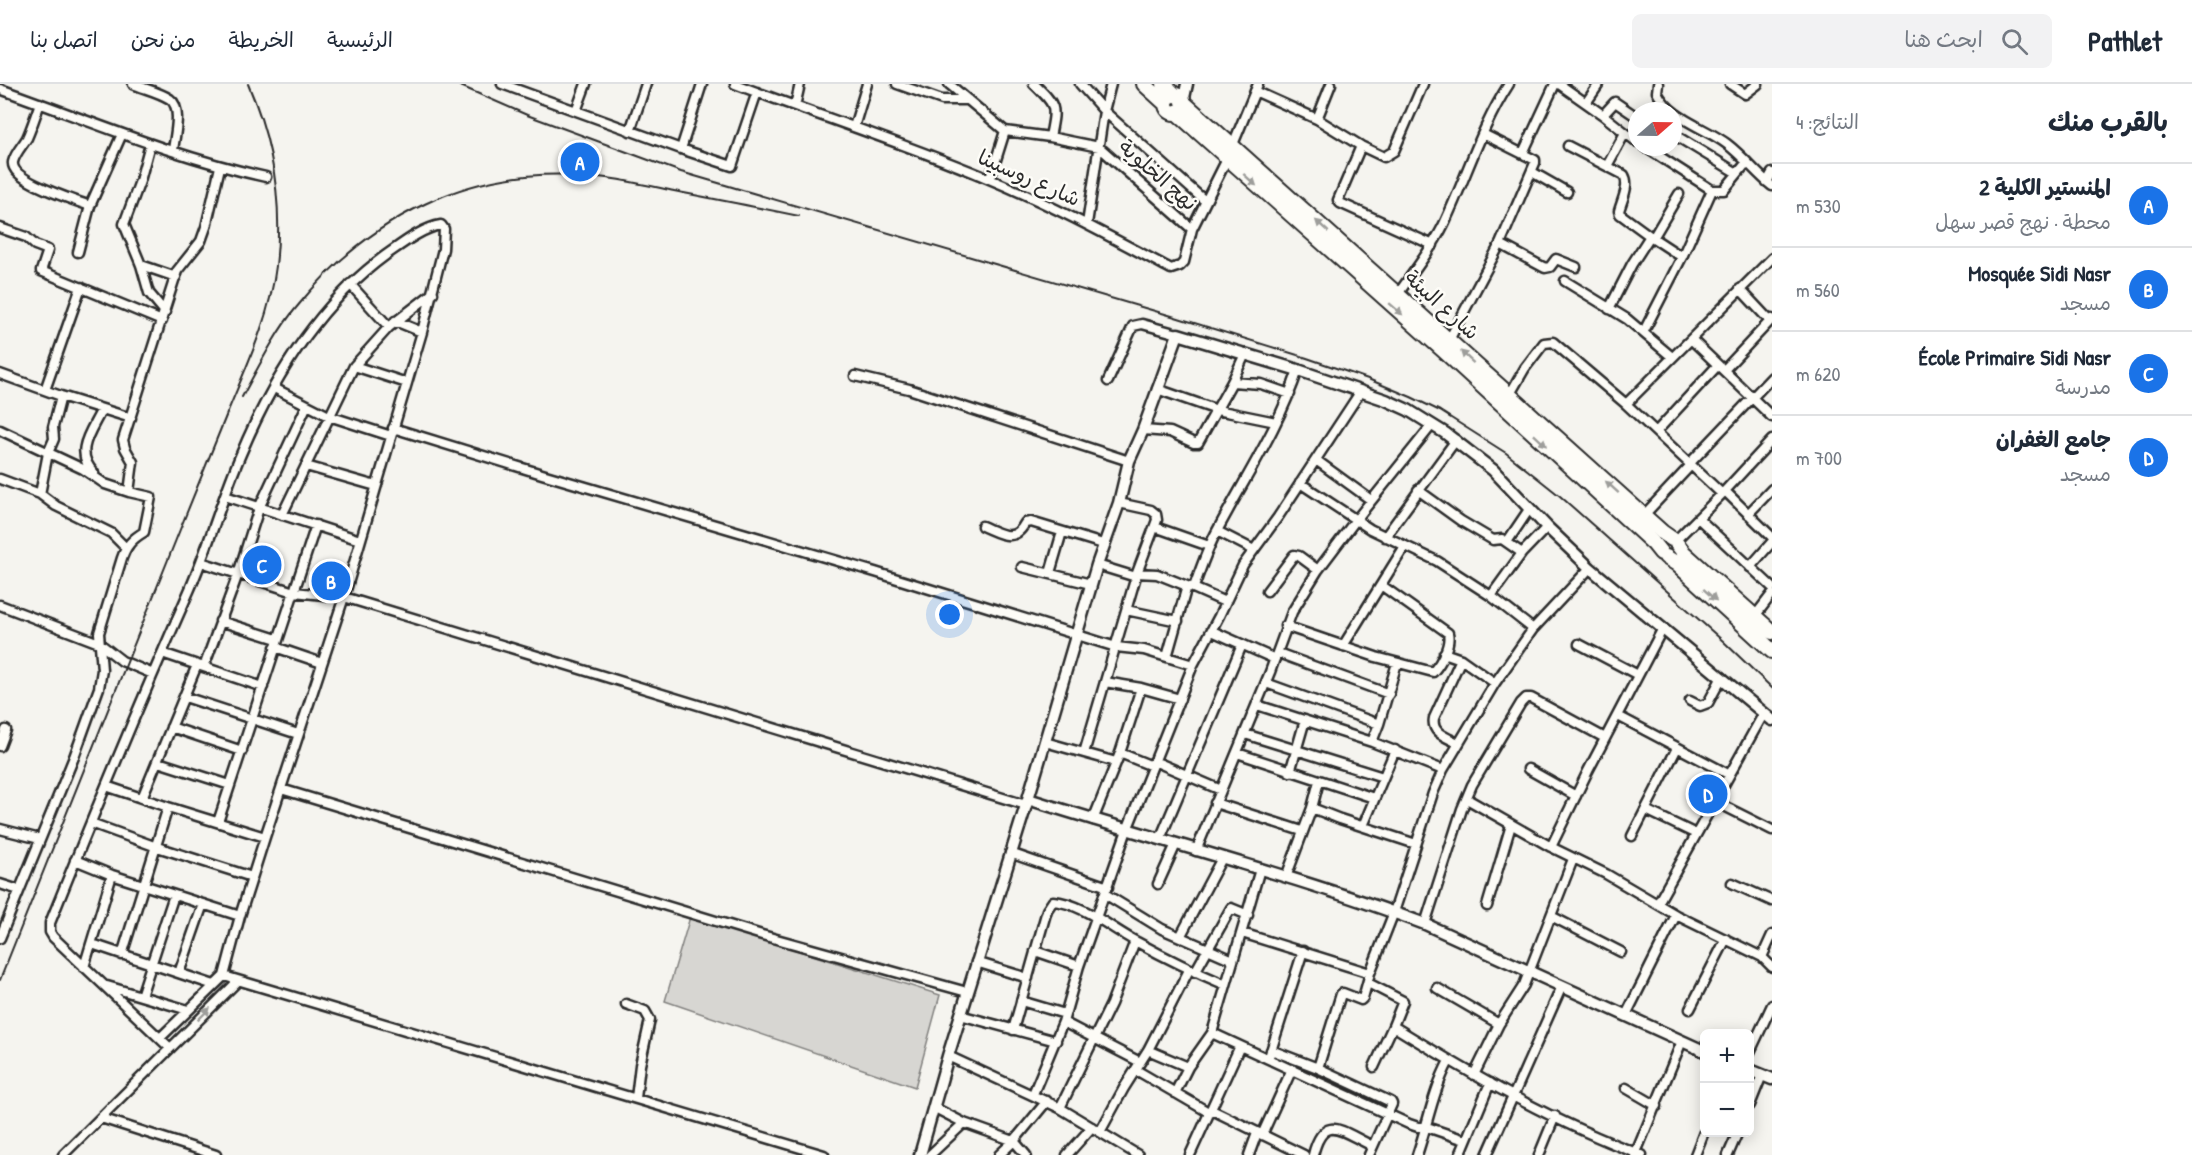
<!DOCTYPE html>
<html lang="ar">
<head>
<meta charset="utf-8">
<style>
	body { margin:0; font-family:"Patrick Hand","Playpen Sans Arabic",sans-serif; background:#f2f2f3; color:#1f2937; direction:rtl }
	.controls { position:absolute; right:18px; bottom:18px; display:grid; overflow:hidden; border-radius:9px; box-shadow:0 3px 15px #0003 }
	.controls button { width:54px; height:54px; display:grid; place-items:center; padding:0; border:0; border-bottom:2px solid #e0e1e3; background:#fff; color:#1f2937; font:30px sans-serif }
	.compass { position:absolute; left:1628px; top:18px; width:54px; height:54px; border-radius:50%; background:#fff; box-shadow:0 3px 15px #0003; rotate:70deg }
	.you { position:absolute; left:950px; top:531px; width:21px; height:21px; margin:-15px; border:4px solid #fff; border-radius:50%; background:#1a73e8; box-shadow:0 0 0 9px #1a73e833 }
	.badge { display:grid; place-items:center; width:39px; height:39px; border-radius:50%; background:#1a73e8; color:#fff; font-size:20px; font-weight:700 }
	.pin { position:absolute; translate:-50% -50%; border:3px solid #fff; box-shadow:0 2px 6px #0006 }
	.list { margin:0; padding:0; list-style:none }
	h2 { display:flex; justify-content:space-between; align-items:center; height:78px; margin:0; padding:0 24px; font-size:26px }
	h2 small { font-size:20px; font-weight:400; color:#747a83 }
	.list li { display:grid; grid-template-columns:39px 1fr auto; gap:18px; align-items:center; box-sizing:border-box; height:84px; padding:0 24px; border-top:2px solid #e0e1e3 }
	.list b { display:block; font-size:22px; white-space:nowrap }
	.list p { margin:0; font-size:20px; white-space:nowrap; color:#747a83 }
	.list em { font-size:20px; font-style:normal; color:#747a83 }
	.icon { flex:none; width:33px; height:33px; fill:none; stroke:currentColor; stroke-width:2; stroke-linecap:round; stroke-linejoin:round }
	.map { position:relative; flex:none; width:1772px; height:1071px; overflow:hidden; direction:ltr }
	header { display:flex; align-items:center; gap:36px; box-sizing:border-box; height:84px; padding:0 30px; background:#fff; border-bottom:2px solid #e0e1e3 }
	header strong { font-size:28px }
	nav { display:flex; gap:33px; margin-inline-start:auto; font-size:21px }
	.search { width:420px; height:54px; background:#f2f2f3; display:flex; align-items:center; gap:15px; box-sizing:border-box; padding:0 21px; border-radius:9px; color:#747a83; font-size:22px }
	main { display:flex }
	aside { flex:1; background:#fff }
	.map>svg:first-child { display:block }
</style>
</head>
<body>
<header>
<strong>Pathlet</strong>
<div class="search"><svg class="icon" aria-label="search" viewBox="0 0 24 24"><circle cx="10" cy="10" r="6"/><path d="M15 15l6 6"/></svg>ابحث هنا</div>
<nav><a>الرئيسية</a><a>الخريطة</a><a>من نحن</a><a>اتصل بنا</a></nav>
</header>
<main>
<aside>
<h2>بالقرب منك<small>النتائج: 4</small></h2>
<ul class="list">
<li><span class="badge">A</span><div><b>المنستير الكلية 2</b><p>محطة · نهج قصر سهل</p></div><em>530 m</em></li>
<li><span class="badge">B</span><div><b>Mosquée Sidi Nasr</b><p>مسجد</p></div><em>560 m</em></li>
<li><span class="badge">C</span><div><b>École Primaire Sidi Nasr</b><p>مدرسة</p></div><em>620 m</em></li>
<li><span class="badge">D</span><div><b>جامع الغفران</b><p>مسجد</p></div><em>700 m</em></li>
</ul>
</aside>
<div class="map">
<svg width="1772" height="1071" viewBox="0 0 1772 1071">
	<rect width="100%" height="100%" fill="#f5f4ef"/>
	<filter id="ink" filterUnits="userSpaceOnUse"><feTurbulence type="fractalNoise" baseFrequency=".0167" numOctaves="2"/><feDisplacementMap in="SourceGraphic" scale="12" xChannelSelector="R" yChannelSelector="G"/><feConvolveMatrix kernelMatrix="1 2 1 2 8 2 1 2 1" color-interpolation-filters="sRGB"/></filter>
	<g filter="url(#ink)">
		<path fill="#d7d6d2" stroke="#81807e" stroke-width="1.5" d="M690,833l250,78 -25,92 -250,-86z"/>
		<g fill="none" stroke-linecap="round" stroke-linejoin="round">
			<g stroke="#2b2b2b" stroke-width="13">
				<path id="minor" d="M133,0c12,5 26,8 37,15 13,9 4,39 3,52
					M502,0l179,65 51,17 25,-74
					M735,0c84,32 169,59 252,94 63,26 124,59 184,91l9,-3 4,-4 8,-33 35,-70 31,-75
					M897,0l45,16h26
					M949,0l56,47
					M1034,0c23,22 22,22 16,53
					M1080,0l24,27 101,90
					M1559,0l44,31 12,-13 22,15
					M1658,0l-1,8c13,27 48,35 70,52 17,13 29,29 45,42
					M1730,0l15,10 13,-10
					M0,5c88,31 174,68 266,88
					M1255,7l62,28 44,27 23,11 10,-6 29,-67
					M40,19c-4,11 -8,24 -13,35 -4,7 -12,15 -14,24 -3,19 62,38 77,44
					M1586,19l13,-19
					M795,22l5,-22
					M576,27l10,-27
					M1603,31l34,27
					M1317,35l14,-35
					M854,43l13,-43
					M630,47l16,-47
					M1005,47l45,6 49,10 93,82
					M1673,50l64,39
					M150,60l-10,37 -16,43 17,41 8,28 16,19
					M1361,62l-23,54 2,3 93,42
					M1568,62l56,29c6,10 -2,25 -5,36l1,3 30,22 -18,28 -23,45
					M1645,63l67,43
					M681,65l21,-65
					M1523,69l32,-69
					M1607,82l18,-33
					M1532,88l35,20
					M990,95l15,-48
					M1767,98l5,-9
					M1087,140l17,-113 7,-27
					M0,144l26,9 9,8 13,5 -7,21 121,50
					M1650,152l32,21
					M1653,154l26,-44
					M1500,160l45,24 5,-1 6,-8 20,8
					M78,168l12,-46 32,-72
					M141,181l35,12
					M1565,197l62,38 45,38
					M350,200l39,43
					M1740,205l30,32
					M1398,210c16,-23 34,-45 46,-70 22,-46 37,-97 65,-140
					M395,237l27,11
					M1644,247l38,-74 30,-67h12l23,-28
					M1691,255l81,78
					M1449,256l51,-96 35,-81v-3l-52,-26
					M354,282l53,17
					M1724,286l48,-51
					M0,290l61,22 70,22
					M855,292l54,13 220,72
					M1108,297l25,-55 9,-2 36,10
					M1232,298l29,2 29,10
					M274,304l55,28 62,20
					M1157,305l60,21 59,12
					M45,306l36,-103
					M1510,310l15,-26 19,-25 9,-1 73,62 96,90
					M1626,320l146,-146
					M393,344l149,46 333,98 241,75 28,3 49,15
					M0,346l83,39 22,15 24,8
					M1143,346l27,2 24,11h4l34,-61 13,-28
					M1656,348l62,-67
					M1316,376l55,40
					M1690,379l82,-86
					M306,382l70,20
					M94,389c-21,-22 -3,-41 8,-64
					M0,395l40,15 16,12 55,27 15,15
					M1300,399l70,46 67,32 54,35 42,33
					M1418,406l43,31 32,19 9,-1 20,14
					M1725,407l47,46
					M40,410l8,-41 6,-14 -1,-12 8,-31
					M225,412l135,44
					M1748,430l24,-25
					M282,431l72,-149 35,-39 44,-34
					M1644,431l47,-50
					M1698,434l74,69
					M982,442c17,7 32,18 43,-3l6,-1 72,22
					M1155,443l54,19
					M1217,447l37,19
					M1385,453l71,-97
					M1675,457l47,-47 50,-54
					M1507,458l23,-34
					M201,478l93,30 50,5 682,208
					M1097,481l39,12
					M1022,483l69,17
					M1750,483l22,-25
					M1050,489l12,-41
					M1137,489l20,1 30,12 -20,71
					M1191,503l34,15
					M1194,503c7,-19 13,-38 23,-56 28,-53 62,-104 81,-161
					M1267,507l27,-36 5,1 19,14
					M1491,512l31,-43 25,-26
					M0,521l99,38 23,18 31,13
					M1126,526l52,11
					M1752,536l20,-26
					M220,537l57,18
					M1285,542l91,31 57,15c8,-9 18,-27 15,-39l-67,-48
					M1212,547l63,28
					M1579,560l59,31
					M1343,562l62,-100
					M275,563l47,16
					M162,569l101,34
					M1278,569l111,41
					M1444,569l17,6 34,24
					M204,583l34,-93 21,-66 48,-103
					M1105,598l36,6 39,11
					M1266,599l113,41
					M185,613l113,37
					M1690,617l10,5 8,-3 14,-26
					M1257,621l115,37 71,28
					M1618,632l110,58
					M171,643l71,24
					M1245,650l138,43
					M1045,658l71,20
					M1372,658l7,-18 18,-61
					M1458,659c-12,-6 -27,-10 -24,-25l27,-59
					M0,662l6,-16
					M1084,669l53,-180 20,-53 -1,-6 -5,-4 -32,-7
					M1120,669l32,13
					M1237,669l137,45
					M1154,677l67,29
					M158,678l72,23
					M1528,685l48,27
					M1290,688l15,-52
					M106,702l62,21 97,30
					M281,705l481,146 205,57
					M142,714l55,-133
					M1467,715l84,48 55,27 70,41 86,42 10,10
					M1714,717l58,29
					M1215,719l87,28
					M1312,724l28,11 76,25
					M1646,726l50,24
					M1093,736l27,-67 21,-65
					M218,738l98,-297
					M91,739l63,23 98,31
					M1363,742l32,-76
					M0,745l40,10
					M1632,752l45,-88
					M1160,755l82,-194
					M1551,763l37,-76 75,-143
					M1196,767l74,-179 22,-60 26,-42 37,-49 77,-96
					M1010,769l98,34
					M75,776l37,15 128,41
					M1286,793l26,-69 7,-27
					M1732,799l40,18
					M0,800l19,6
					M1158,800l18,-40
					M1105,810l57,35 71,31
					M1658,819l106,-190
					M1487,822l24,-81
					M1551,832l70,36
					M1425,840l37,-115 10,-24 49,-82 5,-5h5l74,40
					M1242,849l128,40
					M1180,853l42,-79
					M0,854l74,-181 25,-69 3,-18 -3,-37 23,-75c4,-12 10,-19 22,-26l7,-35 -22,-5 4,-30 -8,-14 -2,-8 54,-169 24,-30 5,-14 14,-60
					M92,860l122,41
					M1035,867l44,15
					M122,871l46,-148
					M1762,873l10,-22
					M976,878l52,16
					M84,883l28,-92
					M1195,888l36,-64 17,7
					M179,889l24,-69
					M224,892l600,179
					M1368,899l35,18 -10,25c79,49 162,97 249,129
					M107,902l81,24
					M1437,904l62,36
					M141,912l33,-101
					M1021,917l44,13
					M626,920l19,7 5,9 -10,45 -4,33
					M1690,925l36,-70
					M960,931l96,26
					M1626,931l50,-100
					M1063,938l77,40
					M1013,946l34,-120 6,-9c29,2 59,28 84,41 29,16 58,30 89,43
					M1212,949l197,91 9,3h9l38,13
					M160,954l64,-62 16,-60 25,-79 79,-240 78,-265 21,-83 1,-20 -3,-4c-19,3 -39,19 -55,30 -67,49 -113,123 -145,199 -19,44 -32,91 -51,135 -49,111 -95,222 -140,334v9l3,5 117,111
					M1148,966l40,17
					M1271,966l47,18 73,34 1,2 -23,51
					M1750,968l22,-47
					M1270,970l33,-103
					M948,972l112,52 78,47
					M1374,983l19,-41
					M1318,984l23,-74 2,-1 18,7 2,-2 7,-25 24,-61 39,-119 10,-23 52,-87 38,-54 57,-61
					M1136,986l74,43
					M1474,991l25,-51 25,-39 49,-126
					M1626,1004l31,18
					M1175,1009l13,-26 24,-34 48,-164
					M1033,1010l30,-72 16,-56 48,-136 66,-165 26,-49 24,-51 35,-48 83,-126
					M1750,1021l12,-30
					M933,1023l31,16 50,18 12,14
					M1060,1024l51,-104 24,-63
					M1212,1026l92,45
					M101,1034l115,37
					M1100,1048l24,-44 24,-38 41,-80
					M1262,1051l30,-66
					M63,1071l175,-174
					M930,1071l34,-32
					M999,1071l15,-14 33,-40
					M1067,1071l25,-28
					M1190,1071l50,-109
					M1249,1071l8,-22
					M1313,1071c11,-44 30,-22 60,-9
					M1417,1071c11,-32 16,-64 32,-94
					M1460,1071l30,-72
					M1487,1071l75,-169
					M1539,1071l16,-39
					M1635,1071l47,-114
					M1695,1071l9,-23
					M1728,1071l10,-23"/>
			</g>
			<g stroke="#2b2b2b" stroke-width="15">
				<path id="tertiary" d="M1183,18l4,-18
					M1028,715c132,42 267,76 397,125l279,127
					M1750,986l22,9
					M920,1071l28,-99 80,-257 69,-234 22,-62 10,-42 14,-31 35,-96 120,36 88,30 22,10 37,23 48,37 54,57 43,41 182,152"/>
			</g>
			<g stroke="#2b2b2b" stroke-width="18">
				<path id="primary" d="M1144,0l22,20
					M1164,0l11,11
					M1166 20a9 9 0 1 1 18 0a9 9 0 1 1-18 0Z
					M1183,18l479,430 10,7
					M1176,28l267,238 210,193 8,10
					M1677,460l7,9 88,79
					M1666,473l11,7 95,87"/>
			</g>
			<use href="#minor" stroke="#fdfcf7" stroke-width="8"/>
			<use href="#tertiary" stroke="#fdfcf7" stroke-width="10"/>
			<use href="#primary" stroke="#fdfcf7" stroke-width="14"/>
			<path stroke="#2b2b2b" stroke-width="2" d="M456,0l71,31 154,57 491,144 135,42 61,21 43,18 29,14 66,42 54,43 163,145 49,47
				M242,313c16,-29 33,-64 54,-89 73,-91 174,-143 293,-132 29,2 57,9 85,15 41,8 83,16 125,25
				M0,896c61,-153 121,-306 183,-458 15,-37 30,-74 45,-111 19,-46 42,-94 48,-145 7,-63 -3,-124 -28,-182"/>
		</g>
		<defs><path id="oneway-solid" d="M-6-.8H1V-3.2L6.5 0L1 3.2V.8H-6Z" transform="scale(1.5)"/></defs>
		<g fill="#9e9e9b">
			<use href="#oneway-solid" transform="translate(1250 96) rotate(42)"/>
			<use href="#oneway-solid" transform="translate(1322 142) rotate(-138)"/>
			<use href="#oneway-solid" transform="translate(1396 225) rotate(41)"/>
			<use href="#oneway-solid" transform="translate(1467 273) rotate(-137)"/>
			<use href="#oneway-solid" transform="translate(1540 356) rotate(43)"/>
			<use href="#oneway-solid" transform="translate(1612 403) rotate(-138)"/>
			<use href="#oneway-solid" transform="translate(1710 511) rotate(42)"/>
			<use href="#oneway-solid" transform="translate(204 930) rotate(-45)"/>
		</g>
	</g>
	<g text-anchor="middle" stroke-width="5" stroke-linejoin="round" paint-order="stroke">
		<g font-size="21" fill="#2b2b2b" stroke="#fdfcf7">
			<text transform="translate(1158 91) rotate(41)" y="7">نهج الخلوية</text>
			<text transform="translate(1029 94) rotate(24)" y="7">شارع روسبينا</text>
			<text transform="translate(1442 221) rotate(42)" y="7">شارع البيئة</text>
		</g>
	</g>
</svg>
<div class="controls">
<button>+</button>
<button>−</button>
</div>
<svg class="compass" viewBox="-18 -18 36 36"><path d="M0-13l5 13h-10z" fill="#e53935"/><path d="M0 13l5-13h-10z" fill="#747a83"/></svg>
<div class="you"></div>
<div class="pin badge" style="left:580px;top:78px">A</div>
<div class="pin badge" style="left:331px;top:497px">B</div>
<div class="pin badge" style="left:262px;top:481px">C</div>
<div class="pin badge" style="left:1708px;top:710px">D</div>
</div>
</main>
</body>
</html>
